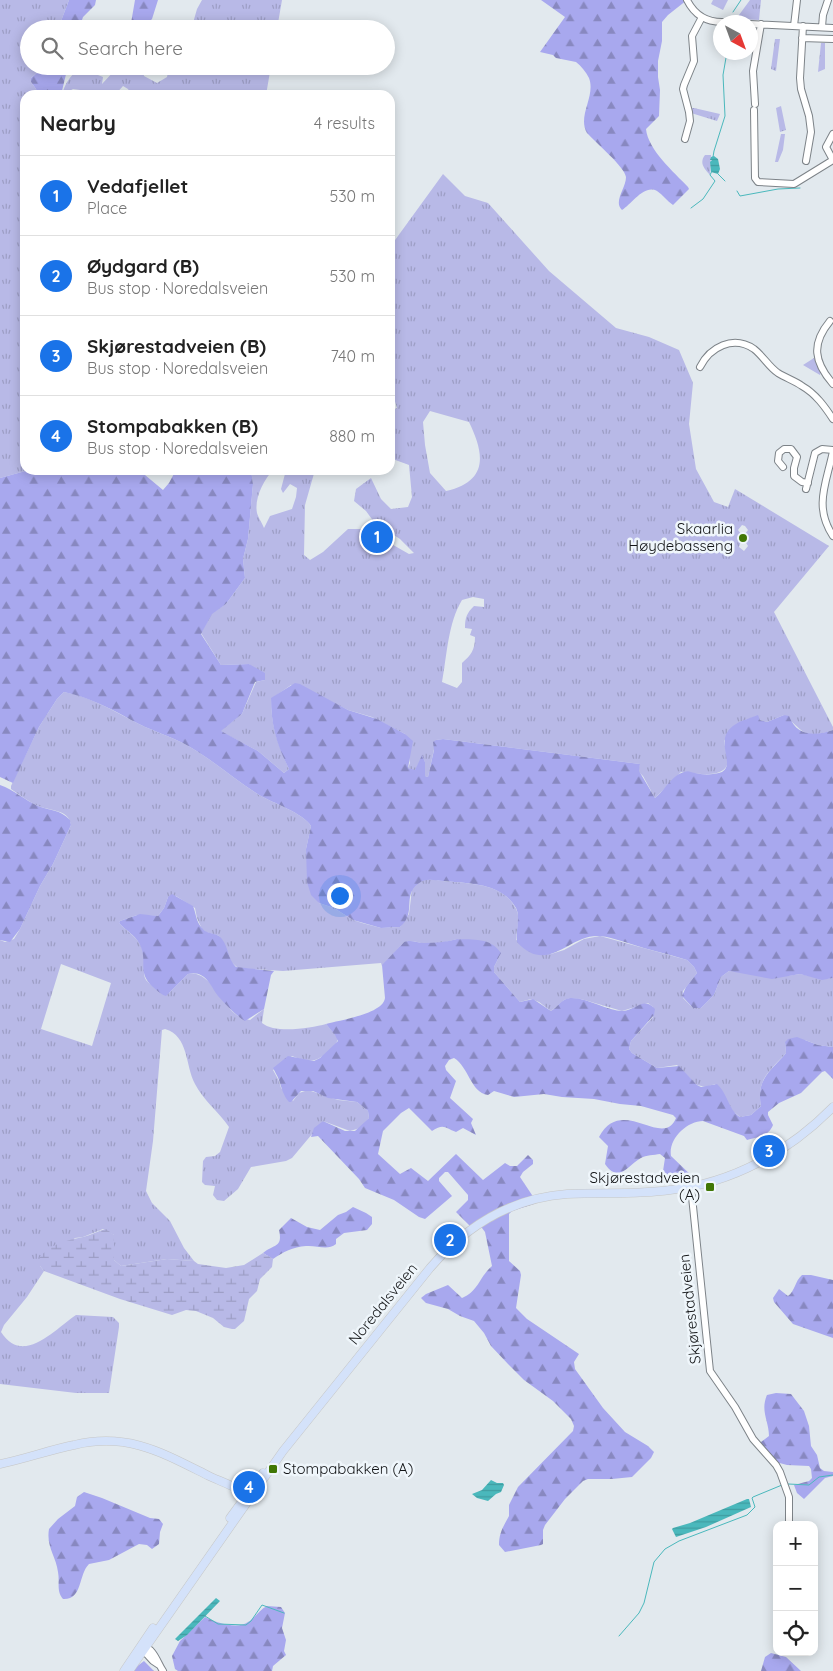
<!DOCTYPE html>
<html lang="en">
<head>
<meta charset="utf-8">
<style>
	body { margin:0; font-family:Quicksand,sans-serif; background:#f6f6f6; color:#222 }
	.controls { position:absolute; right:15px; bottom:15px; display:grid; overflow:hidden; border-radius:10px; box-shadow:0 2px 12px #0003 }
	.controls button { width:45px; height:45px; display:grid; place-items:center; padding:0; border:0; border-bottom:1px solid #e0e0e0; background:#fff; color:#222; font:25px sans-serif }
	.compass { position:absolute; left:713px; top:15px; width:45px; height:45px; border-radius:50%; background:#fff; box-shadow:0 2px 12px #0003; rotate:139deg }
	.you { position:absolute; left:339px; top:895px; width:18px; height:18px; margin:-12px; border:4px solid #fff; border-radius:50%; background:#1a73e8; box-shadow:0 0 0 8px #1a73e833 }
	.badge { display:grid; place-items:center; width:32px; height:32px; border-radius:50%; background:#1a73e8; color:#fff; font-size:16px; font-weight:700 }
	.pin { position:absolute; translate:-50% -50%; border:2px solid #fff; box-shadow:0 1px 5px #0006 }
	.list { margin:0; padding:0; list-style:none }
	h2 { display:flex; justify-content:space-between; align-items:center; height:65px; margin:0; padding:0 20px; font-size:21px }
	h2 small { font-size:16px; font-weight:400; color:#767676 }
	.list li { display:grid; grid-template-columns:32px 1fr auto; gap:15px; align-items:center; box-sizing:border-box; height:80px; padding:0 20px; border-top:1px solid #e0e0e0 }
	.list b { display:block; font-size:19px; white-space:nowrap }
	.list p { margin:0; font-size:16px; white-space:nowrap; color:#767676 }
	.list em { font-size:16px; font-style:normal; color:#767676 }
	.icon { flex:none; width:28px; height:28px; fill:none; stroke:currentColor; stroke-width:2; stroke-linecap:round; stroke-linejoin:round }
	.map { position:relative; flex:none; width:833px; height:1671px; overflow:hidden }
	.search { position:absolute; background:#fff; box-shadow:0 2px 12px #0003; left:20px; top:20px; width:375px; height:55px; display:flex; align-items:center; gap:12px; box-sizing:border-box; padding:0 18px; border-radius:28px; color:#767676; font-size:19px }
	.panel { position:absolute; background:#fff; box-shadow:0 2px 12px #0003; left:20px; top:90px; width:375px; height:385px; border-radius:15px }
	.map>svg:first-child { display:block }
</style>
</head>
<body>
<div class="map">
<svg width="833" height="1671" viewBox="0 0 833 1671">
	<defs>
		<pattern id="grass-tufts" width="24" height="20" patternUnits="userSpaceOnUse" patternTransform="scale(1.25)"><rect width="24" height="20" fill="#b8b9e7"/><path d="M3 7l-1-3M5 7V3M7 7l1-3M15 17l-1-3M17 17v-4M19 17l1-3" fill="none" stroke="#9d9ec5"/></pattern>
		<pattern id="forest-firs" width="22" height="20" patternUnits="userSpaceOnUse" patternTransform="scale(1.25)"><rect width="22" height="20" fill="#a8a8ee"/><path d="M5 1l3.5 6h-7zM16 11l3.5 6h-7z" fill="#8888c0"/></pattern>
		<pattern id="wetland-marsh" width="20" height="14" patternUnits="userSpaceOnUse" patternTransform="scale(1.25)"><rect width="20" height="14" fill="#b8b9e7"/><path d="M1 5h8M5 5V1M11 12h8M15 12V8" fill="none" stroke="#9d9ec5"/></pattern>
		<pattern id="water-rules" width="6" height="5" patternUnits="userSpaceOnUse" patternTransform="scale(1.25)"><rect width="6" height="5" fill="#4ab8bc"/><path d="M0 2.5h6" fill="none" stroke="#409da1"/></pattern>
	</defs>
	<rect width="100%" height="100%" fill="#e2e9ee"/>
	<path fill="url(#grass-tufts)" fill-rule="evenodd" d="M0,0h69l-11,29h-29v37h16l-14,12v4l5,7 2,6h-13v375h4l-29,8z
		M202,0h80l-5,29h-92l8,-6 4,-14z
		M750,0h11l-2,20 -20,-1v-4z
		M775,39h5l-4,32 -5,-2z
		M821,43h4v26l-7,3z
		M79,66h7l2,5 15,6 -1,7 13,-14 1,-4h26l2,10 13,7 10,-6 1,-5 -4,-3 -12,6 -3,-9h122l-5,29h-135l-3,-6 -5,-3 -8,9h-37l2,-5 -7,-1 -11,6c3,-12 8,-18 16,-26z
		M781,106l5,24 -6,2 -4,-24z
		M690,108h4l26,6 -3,7 -26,-8z
		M781,134h4l-2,16 -5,12h-3z
		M705,155h6l-1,20c-6,-7 -11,-12 -5,-20z
		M443,174l22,22 23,7 61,68 67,57 33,9 30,13 14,33 -4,41 7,45 18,33 14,5 7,-18 94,57 -55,66 59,115v3c-30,10 -28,2 -49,-15l-17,7 -7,-2 -3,-4c-20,7 -21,7 -33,25 1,7 5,18 3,24 -5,14 -35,8 -46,7l-26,26 -12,-22 -5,-5 2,-7 -197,-25 -7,1 -8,37 -3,-1v-14l-3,-6 -7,15 -7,-3 2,-5 -5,-29 -33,-17 -24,-7 -28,-14 -29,-11 -20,14c0,27 7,46 18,70l-5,4 -26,-22 -38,-20 22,-17 14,-32 9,-2 -16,-16 -28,1 -20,-32 11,-20 14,-9 19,-26 -2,-19 5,-20 5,-55 -2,-14h22c-9,10 -19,28 -16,43 1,4 5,10 7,15l6,-12 22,-7 4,-12 1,-9 -7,-4 -7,9 -2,-4 5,-19h29l-10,35 -1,50 6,5 13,-8 25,-23h17l44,25 5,-1 -14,-14 -26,-17 -8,-11 -12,-10 2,-12 15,-11 10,21 10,10 17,-2 4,-10 -3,-32 -19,-7v-47l7,-3 -7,-23v-138zM430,411l39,11c16,33 19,59 -23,69l-16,-18 -5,-28 -2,-23zM742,525l3,1 3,4 -3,4v7l3,5 -4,5 -5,-4 2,-6v-7l-3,-4zM473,597l11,2v8l-10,-1c-7,7 -9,11 -9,22l7,1 -2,6 5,2c0,13 -4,18 -13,26v19l-5,6 -15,-6c5,-27 6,-59 20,-82z
		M814,358l3,3 4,11 -1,3 -17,-10z
		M64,692c24,4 46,17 67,28 18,10 40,16 59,27 24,14 45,33 69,48 14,8 44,18 52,31l-5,23 2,15 11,39 15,5 19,12 9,3 19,5 19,-1 9,-13 3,-24c3,-4 7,-8 12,-10 7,-2 13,1 19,1 25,3 60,1 73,28 5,9 0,21 0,31l35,14 13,-4 20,-11 16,-3 87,24 7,7 3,6 -14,18v7l10,10h8l13,-13 7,-18 8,-6 58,5 13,-2 25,5 8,-1v69l-15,-2 -13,-5 -20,2 1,11c-16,18 -30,26 -25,53l-10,9 -11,2 -7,-6 -18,-27 -9,3 -9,-2 -20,-20 -20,3 -25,-15 -3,-4 2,-8 22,-24v-10l-5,-4 -26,8 -41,-12 -11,-1 -6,2 -13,11 -12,-9 -8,-3 -11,3 -26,-30v-5l6,-12 -43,-16 -15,4h-21l-8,-2 -9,1 -22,24 -1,-3 -98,8 -45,-3 -9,-8 -10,-24 -13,-4 -4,-3 -5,-11 -2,-10 -19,-12 -8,1 -4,11 -6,8 -21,-1 -17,6 -1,2c7,8 17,13 22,23 12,27 -13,32 28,47l19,-19c22,-5 33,31 50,42 3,2 8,3 12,4l14,-11 -2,14c13,11 49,5 64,1l12,14c-1,6 -5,9 -9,13 -14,12 -20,12 -37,5l-19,14 6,11 2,7 12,13 6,-8 9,-3 30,10 19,2 11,9 1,7 -9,10 -10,3 -27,-10 -31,37 -6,3 -35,6 -13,22 -14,12 -7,-1 -4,-5 2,-9 -10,-1 -3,-3 1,-21 3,-4 9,-1 5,-4 9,-25c-10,-15 -26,-27 -34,-43 -10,-19 -6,-48 -30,-55l-3,1 -9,111 -7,50 6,12 18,18 14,27 10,13 -27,-2 -46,7 -7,-6v-25l-11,-6 -20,8 -8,1 -35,28 4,5 -17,26 -23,28 -3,7c22,34 53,-2 75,-17l37,2 6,6v4l-10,66h-33l-76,-9v-444l5,2 9,-3 6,-10 20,-43 13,-22 18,-39c-2,-16 -21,-14 -33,-19 -9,-4 -18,-11 -27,-17v-3l28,-59 18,-28zM61,964l50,19 -19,63 -51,-17z"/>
	<path fill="url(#forest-firs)" d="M69,0h27l-1,5 -12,12 -4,12h-21z
		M135,0h23l-6,19 -10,10h-12z
		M541,0h146l-19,15 -6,7v19l-4,20v16l2,13 -1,26 -13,13c2,21 28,43 42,58l1,2 -16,16c-6,-4 -10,-10 -16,-14 -13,-7 -25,13 -35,19 -9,-8 4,-22 4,-33 -1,-10 -31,-35 -39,-44 -10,-17 9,-37 2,-55 -3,-6 -8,-12 -13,-16l-20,-4 -3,-3 -13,-3 25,-35z
		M45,66h23l-7,29h-23l-2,-6 -5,-7v-4z
		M29,470h110l24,20 6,-7 7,-13h75l2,14 -5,55 -5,20 2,19 -19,26 -14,10 -11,20 20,31 28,-1 16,9v7l-10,2 -13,32 -21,17 37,20 26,22 5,-4c-12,-24 -18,-43 -18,-71l24,-15 5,1 48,26 29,9 28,15 8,7 -5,27 7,2 7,-15 3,7v14l3,1 6,-27 -1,-8 3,-2 7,-1 197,25 -1,7 16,27c10,-8 17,-23 29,-26 5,-2 6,0 11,1 6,2 20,2 27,-1 15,-9 -11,-33 14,-48 6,-4 15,-6 22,-9l2,5 7,2 17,-7 5,1c8,21 26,20 44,14v248l-11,2 -22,-6 -28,5 -43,-8 -8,6 -7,18 -13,13h-8l-11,-12 4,-9 11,-14 -3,-6 -7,-7c-19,-6 -38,-10 -56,-16 -10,-3 -23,-8 -34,-8 -29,0 -50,39 -80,6 -2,-11 4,-24 -1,-34 -15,-26 -47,-24 -72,-27 -10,0 -17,-4 -26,3 -16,12 -1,29 -18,43l-19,1 -28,-8 -19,-12 -15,-5 -8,-8 -4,-13 -1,-33 5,-23c-8,-13 -38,-23 -52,-31 -24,-15 -45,-34 -69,-48 -19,-11 -41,-17 -59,-27 -21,-12 -43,-23 -67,-28l-7,7 -18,28 -26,56 -13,-6v-299z
		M0,785c14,5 25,15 38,21 12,5 22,3 32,14l1,5 -18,39 -13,22 -20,43 -10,13 -10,-2z
		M172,894l21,12c3,7 3,16 9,22 5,7 15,4 20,11 7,9 5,19 14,28l38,4 -3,4 -7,34 -19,12c-10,-6 -19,-16 -27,-25 -8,-11 -13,-26 -30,-22l-22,22c-6,-2 -9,-6 -13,-9 -17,-15 -4,-27 -14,-44 -4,-8 -14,-13 -20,-20l1,-2 20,-7 18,2 6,-8 4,-11z
		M457,939c16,1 33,-2 44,14l-7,14v5l26,30 13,-3 18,12c6,-3 10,-12 19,-13 17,-1 37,13 53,13 13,-1 21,-15 32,-2l-1,6 -23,26 -2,8 3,4 25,15 22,-2 18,19 4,2 16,-3c11,10 11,25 23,33l11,-2 10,-9c-5,-27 9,-34 25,-53l-1,-11 3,-3 9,-2 21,8 15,2v32l-8,-8 -3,1 -21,21 -22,10 -11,9v3l5,10c-5,12 -15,12 -26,15l-3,-4 -41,-15c-16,0 -35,18 -32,35l23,22 -11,2h-19l2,-2 -3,-7 2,-13 -5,-4c-6,1 -14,1 -19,4 -13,7 -22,26 -36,6l3,-18 -9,-9c23,-43 64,13 77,-19l-3,-3 -32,-9 -21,-2 -26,-5 -32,-2 -18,-3 -30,3 -20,-6 -6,4c-18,-3 -19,-28 -34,-37l-5,2 -4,6 1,4 10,11 -6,17 23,21 -2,4 5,12 -13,-7 -7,4c-11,-4 -12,-9 -24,-1l-23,-23 -8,5 -18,18 -5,23 22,20 11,-6 17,13 28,-27 27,26 22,-17 5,3h7l11,-11 5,5v4l-10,8 -3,5 14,21v6l-22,7 -3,3v47l11,10 1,4 -5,33 11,11 52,35 -5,8 1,7 28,39 22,24 23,14 6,6 -3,6 -19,19 -20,2h-24l-5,2 -18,18 -20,26 -2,5v14l-2,1 -36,7 -6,-7c0,-12 4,-18 10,-29v-11l9,-18 55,-56 1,-5 -3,-7 -18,-18 -29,-21 -16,-16 -17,-18 -7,-13 -10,-12 -14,-5 -12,-7 -22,-6 -5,-5 5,-4 22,-9 14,13c17,-7 17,-21 30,-32l-7,-34 -3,-4 -11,-1 -15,-15 12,-12v-5l-20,-23h-3l-6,6v3l13,15 -27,23 -6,-2 -25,-17 -29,-12 -6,-9 -41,-43 -7,1 3,-9 9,-7 22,10h10l14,-13 -1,-7 -11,-9 -29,-4 -15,-7h-12l-10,11h-2c-6,-7 -7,-13 -10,-22 -2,-5 -4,-8 -6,-12l15,-12 26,5 6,-3 18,-17 -3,-6 -9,-11c14,-4 57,-10 59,-26l-3,-33 22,-23c8,-3 13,1 20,1 11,0 22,-1 33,-4z
		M353,1207l13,6 6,4v7l-5,6 -23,3 -8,6v5c-9,7 -19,1 -30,2 -13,1 -23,6 -33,13l-10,-6c11,-9 20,-5 16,-23l12,-12 16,9 13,3 18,-15 8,-3z
		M802,1275h9l22,5v58l-40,-14 -19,-22 -1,-4 6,-9 9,7c7,-5 7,-15 14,-21z
		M776,1393l15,1 13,17 5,15 2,20 6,9 3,13 4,3 9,1v4l-8,2 -21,21 -7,-6 -3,-8 15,-4 3,-3 -1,-9 -2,-3 -22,-1 -11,-3 -19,-17 12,-9c0,-15 -9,-25 -2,-41z
		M84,1492l18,6 48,20 9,1 4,5 -3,8 -1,12 -7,5 -5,-4 -8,-1 -30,16 -20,4c-11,11 -6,36 -26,35 -7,-8 -3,-17 -5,-27 -2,-16 -12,-25 -9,-43l9,-10 17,-13 2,-9z
		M267,1606l14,1 4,6 -3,15 4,12 -2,11 2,4 -13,11 -1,5h-94l-3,-2 -3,-13 8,-15 25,-24c9,5 33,13 43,5 7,-4 11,-12 19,-16z
		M771,1653l15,4 15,14h-40l4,-14z
		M144,1661l10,10h-23z"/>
	<path fill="url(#wetland-marsh)" d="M106,1229l8,6v25l7,6 46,-7 27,2 4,3 28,4 18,-3 19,-12 10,6 -1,8 -12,12 -3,12 -8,8 -5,22 -9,8h-3l-8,-2 -11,-9 -17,-7 -10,-1 -14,5 -52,-16 -76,-28 -4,-5v-9c10,-13 28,-17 43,-20 8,-2 15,-6 23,-8z"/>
	<path fill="#b8b9e7" d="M713,0h15l-5,10 -12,-6z"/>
	<path fill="url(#water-rules)" d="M714,156l4,3 2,10 -2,5 -7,-2 -1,-10 2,-2h-2l1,-3z
		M491,1480l6,3h6l1,2 -3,7 -5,2 -8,7 -11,-3 -5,-4 10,-4z
		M747,1499h2l2,8 -45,20 -30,10 -4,-8 1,-1 17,-5z
		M216,1598l4,3 -33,34 -9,6 -3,-2z"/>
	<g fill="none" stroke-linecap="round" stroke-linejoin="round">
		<path stroke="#4ab8bc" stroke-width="1" d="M733,12l8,-12
			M713,157l1,-6 11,-35 -2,-41 4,-23
			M718,174l7,7
			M737,191l3,5 38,-7 22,-1
			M691,208l12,-9 12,-18 -5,-6 2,-4
			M788,1484l21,1 10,-8 14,-2
			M205,1616l13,8 28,1 5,-4 11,-16 22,8
			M619,1636l20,-23 5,-10 10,-41 11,-13 14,-8 68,-26 8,-8 -3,-9 1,-1 29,-12"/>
		<g stroke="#7d8388" stroke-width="8">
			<path id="minor" d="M687,0c7,14 19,22 35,22
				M750,24l83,4
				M794,26l3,-26
				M803,26l-3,52 1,11 8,27 2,16 -5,29
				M822,27l1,-12 5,-15
				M802,38l31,1
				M755,104l-2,-33 8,-47
				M754,110l1,68 3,4 36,2 39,-24
				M685,139l5,-18 -1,-9 -6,-23 1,-4 10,-24 -2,-25 10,-19
				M833,160l-7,-13 7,-13
				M830,321c-19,23 -16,41 3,63
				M700,367c10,-20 33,-32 54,-18 9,7 15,18 24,24 8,5 17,8 24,13 14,8 23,21 31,33
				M833,451c-6,31 -20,55 0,85
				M783,467l-5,-6 1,-8 5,-4h7l6,8 -3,11v8l8,6 6,1
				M806,489l9,-36 7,-4 11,1
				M691,1187l19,184 25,36 18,32 23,26 4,7 9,25v28
				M142,1646c12,2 15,16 21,25
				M142,1649l11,12 6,4"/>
		</g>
		<g stroke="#c6c7c7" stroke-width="9">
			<path id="major" d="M0,1464c25,-5 49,-14 74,-19 54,-13 89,8 135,31 10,5 35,13 40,22
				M230,1518l33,-45
				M124,1671l29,-43
				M129,1671l154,-220 147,-183c36,-42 82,-70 137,-74 34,-2 69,1 103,-4 62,-7 119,-38 163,-83"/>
		</g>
		<use href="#minor" stroke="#fff" stroke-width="6"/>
		<use href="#major" stroke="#d4e2fa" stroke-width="8"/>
	</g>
	<g fill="#407705" stroke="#eff6fb" stroke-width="2">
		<circle cx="743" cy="538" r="5"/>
		<rect x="705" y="1182" width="10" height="10" rx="2.5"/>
		<rect x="268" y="1464" width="10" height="10" rx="2.5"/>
	</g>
	<g text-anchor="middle" stroke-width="5" stroke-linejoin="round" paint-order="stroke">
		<g font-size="15" fill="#131517" stroke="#eff6fb" text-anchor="end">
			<text x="733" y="534">Skaarlia<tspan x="733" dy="17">Høydebasseng</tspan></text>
			<text x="700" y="1183">Skjørestadveien<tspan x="700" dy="17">(A)</tspan></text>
			<text x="283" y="1474" text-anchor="start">Stompabakken (A)</text>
		</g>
		<g font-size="15" fill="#131517" stroke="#eff6fb">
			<text transform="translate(383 1304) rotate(-51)" y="5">Noredalsveien</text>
			<text transform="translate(690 1309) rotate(-96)" y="5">Skjørestadveien</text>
		</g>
	</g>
</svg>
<div class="controls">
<button>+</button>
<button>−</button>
<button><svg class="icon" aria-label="locate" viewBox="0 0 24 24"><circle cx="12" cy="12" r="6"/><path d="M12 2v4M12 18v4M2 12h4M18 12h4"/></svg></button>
</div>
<svg class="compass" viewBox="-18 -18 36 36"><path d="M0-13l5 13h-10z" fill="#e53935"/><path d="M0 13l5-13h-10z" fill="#767676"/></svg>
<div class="you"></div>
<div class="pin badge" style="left:377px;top:537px">1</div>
<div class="pin badge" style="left:450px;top:1240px">2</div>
<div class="pin badge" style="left:769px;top:1151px">3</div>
<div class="pin badge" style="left:249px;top:1487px">4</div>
<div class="search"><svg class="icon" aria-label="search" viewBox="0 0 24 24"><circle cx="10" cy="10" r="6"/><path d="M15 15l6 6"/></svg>Search here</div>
<section class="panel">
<h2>Nearby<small>4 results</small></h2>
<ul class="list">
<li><span class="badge">1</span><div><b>Vedafjellet</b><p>Place</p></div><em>530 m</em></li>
<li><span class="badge">2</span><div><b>Øydgard (B)</b><p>Bus stop · Noredalsveien</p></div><em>530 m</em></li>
<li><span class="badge">3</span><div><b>Skjørestadveien (B)</b><p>Bus stop · Noredalsveien</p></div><em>740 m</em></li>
<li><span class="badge">4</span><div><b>Stompabakken (B)</b><p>Bus stop · Noredalsveien</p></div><em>880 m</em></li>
</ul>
</section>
</div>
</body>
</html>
